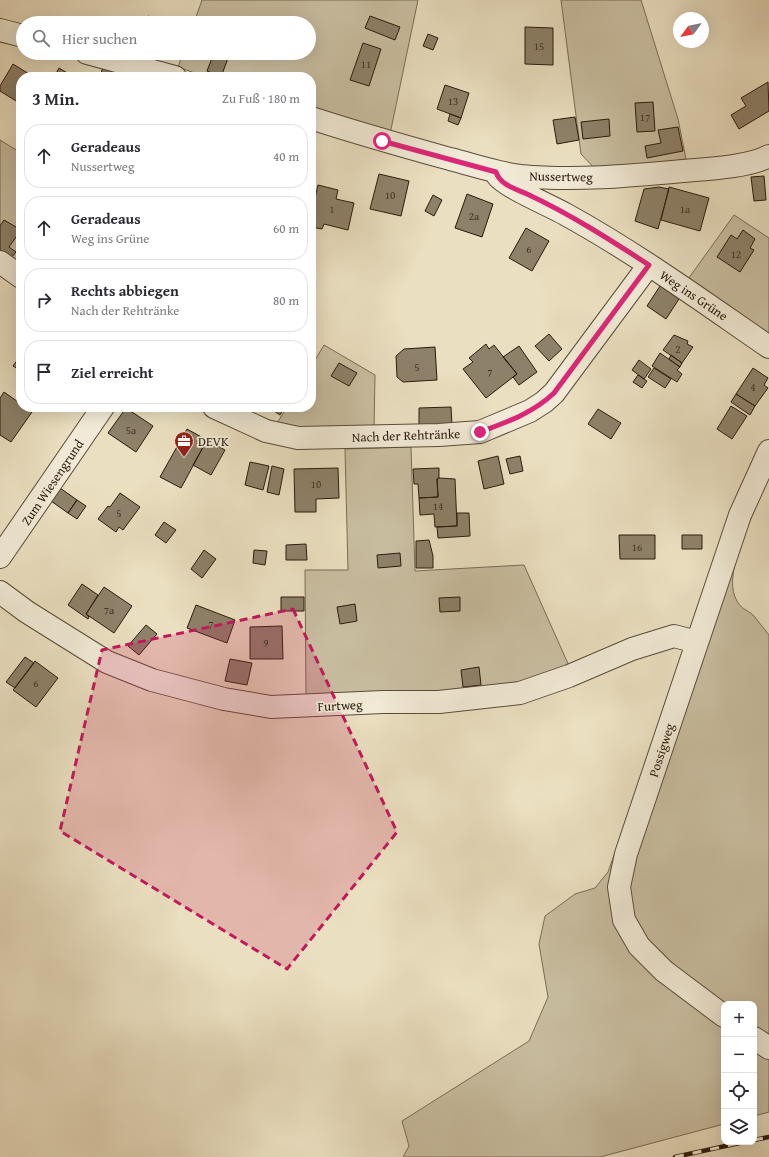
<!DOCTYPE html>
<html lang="de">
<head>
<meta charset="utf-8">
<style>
	body { margin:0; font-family:"Gentium Book Plus",serif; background:#f7f7f7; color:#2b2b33 }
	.controls { position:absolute; right:12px; bottom:12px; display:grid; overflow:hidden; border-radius:8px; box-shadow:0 4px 16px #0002 }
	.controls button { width:36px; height:36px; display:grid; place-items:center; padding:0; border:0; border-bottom:1px solid #e1e1e2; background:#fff; color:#2b2b33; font:20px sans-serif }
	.compass { position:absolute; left:673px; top:12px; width:36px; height:36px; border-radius:50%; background:#fff; box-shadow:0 4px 16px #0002; rotate:237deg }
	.stop { position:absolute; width:12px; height:12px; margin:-9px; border:3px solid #db2777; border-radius:50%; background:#fff }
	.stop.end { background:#db2777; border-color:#fff; box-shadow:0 1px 4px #0008 }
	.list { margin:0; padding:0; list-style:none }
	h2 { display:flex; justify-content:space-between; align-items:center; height:52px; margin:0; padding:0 16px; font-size:17px }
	h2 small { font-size:13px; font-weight:400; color:#7c7c81 }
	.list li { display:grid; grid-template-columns:26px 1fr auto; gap:12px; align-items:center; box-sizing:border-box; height:64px; margin:0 8px 8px; padding:0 8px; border:1px solid #e1e1e2; border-radius:16px }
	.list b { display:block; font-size:15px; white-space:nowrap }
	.list p { margin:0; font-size:13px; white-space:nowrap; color:#7c7c81 }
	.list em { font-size:13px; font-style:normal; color:#7c7c81 }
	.icon { flex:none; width:22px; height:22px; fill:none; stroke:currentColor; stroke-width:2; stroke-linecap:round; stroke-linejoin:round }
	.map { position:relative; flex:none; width:769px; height:1157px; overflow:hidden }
	.search { position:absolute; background:#fff; box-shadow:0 4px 16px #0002; left:16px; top:16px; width:300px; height:44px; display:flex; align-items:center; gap:10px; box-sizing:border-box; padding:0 14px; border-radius:22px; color:#7c7c81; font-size:15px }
	.panel { position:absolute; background:#fff; box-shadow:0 4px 16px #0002; left:16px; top:72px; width:300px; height:340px; border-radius:16px }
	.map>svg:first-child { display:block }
</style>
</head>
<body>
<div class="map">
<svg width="769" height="1157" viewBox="0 0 769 1157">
	<rect width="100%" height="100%" fill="#eadfc0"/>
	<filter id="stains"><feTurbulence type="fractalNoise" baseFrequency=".005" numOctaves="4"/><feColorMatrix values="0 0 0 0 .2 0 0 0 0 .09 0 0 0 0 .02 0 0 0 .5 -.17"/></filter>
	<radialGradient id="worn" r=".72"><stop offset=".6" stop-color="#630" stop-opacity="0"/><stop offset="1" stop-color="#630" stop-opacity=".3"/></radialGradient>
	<path fill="#c9bea1" stroke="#7a6c56" d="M202,0h216l-28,134 -79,-21v-36h-105l-28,-10 5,-14h126v-30h-115z
		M561,0h80l37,119 8,40 -88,13 -17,-18z
		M0,140l21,13v112l-21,-10z
		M734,215l35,23v98l-83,-54z
		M324,345l51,30 -1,55 -100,-2 13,-21h24v-40z
		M411,447l4,124 109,-6 46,103 -61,23 -203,7 -1,-128h43l-3,-121z
		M763,489c-10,27 -39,81 -28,108 6,14 11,11 19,19 5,6 10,13 15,19v477l-15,4v-112h-30v120l-124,33h-197l6,-11 -7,-25 127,-80 19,-44 -9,-53 6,-28 30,-22 20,-6 13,-16 10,-28 115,-292z"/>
	<path fill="#8e816a" stroke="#2a1b0c" d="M148,16l20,7h-23z
		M370,16l30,11 -5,13 -30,-12z
		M525,27l28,1v37l-28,-1z
		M428,34l10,4 -5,12 -10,-4z
		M363,43l18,6 -12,37 -19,-6z
		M214,53l14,5 -7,19 -14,-6z
		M13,64l21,13h-13v27l-21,-13v-5z
		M103,67l18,5 -1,5h-20z
		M59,68l15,9h-20z
		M768,82l1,29 -30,18 -8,-14 15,-9 -5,-8z
		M445,85l24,8 -8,25 -24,-9z
		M653,102l2,29 -18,1 -2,-29z
		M450,114l11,4 -3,7 -10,-4z
		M575,117l4,23 -22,4 -4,-24z
		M609,119l1,17 -27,3 -2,-17z
		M678,127l5,24 -36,7 -2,-12 16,-3 -3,-13z
		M379,174l30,7 -8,35 -31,-7z
		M764,176l2,24 -12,1 -3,-24z
		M318,185l20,5 -2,9 18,4 -6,27 -24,-6 -2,5 -11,-2v-12z
		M659,187l10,2 -11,40 -23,-8 9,-32z
		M669,187l40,11 -9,33 -39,-11z
		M467,194l26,10 -11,33 -27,-9z
		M433,195l9,5 -8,16 -9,-5z
		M4,220l17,10 -12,17 7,5 -5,6 -11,-8v-24z
		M526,228l23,13 -17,30 -23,-13z
		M743,230l12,9 -5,9 4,2 -14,22 -23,-15 14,-22 6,4z
		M660,286l19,13 -13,20 -19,-13z
		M549,334l13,15 -13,12 -14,-15z
		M674,335l14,6 -1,3 6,3 -11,16 -19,-13z
		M486,344l3,5 5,-4 23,29 -31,24 -23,-29 10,-7 -4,-4z
		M519,346l18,26 -18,13 -6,-8 4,-3 -14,-17z
		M435,347l2,33 -34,2 -6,-5 -1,-21 8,-7z
		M660,353l20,14 -3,3 5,4 -5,8 -25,-16z
		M21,355v16l-8,-5z
		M671,355l11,8 -2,4 -11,-8z
		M639,360l12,9 -7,10 -12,-9z
		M339,363l18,10 -8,13 -18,-10z
		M654,368l17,11 -6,9 -17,-11z
		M753,368l15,10 -4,7 4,3 -13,18 -19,-12z
		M638,375l9,6 -5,7 -9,-6z
		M4,392l17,12v3h4l7,5 -21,30 -11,-7v-37z
		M736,394l19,12 -5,9 -19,-13z
		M731,406l16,10 -15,23 -15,-10z
		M268,407h17l-5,8z
		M451,407l1,19 -33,1v-19z
		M126,408l27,18 -17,26 -28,-19z
		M598,409l23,14 -10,16 -23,-15z
		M187,429l20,11 -26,48 -21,-11z
		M207,440l18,10 -14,25 -18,-10z
		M498,456l6,28 -20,5 -6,-28z
		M520,456l3,15 -13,3 -4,-15z
		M250,462l19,4 -6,24 -18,-5z
		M272,466l12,3 -5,26 -12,-3z
		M338,468l1,30 -23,1v13h-21l-1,-43z
		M439,468v10l-2,1 1,18 -19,1 -1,-14h-4l-1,-15z
		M439,478l16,1 2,47 -22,1 -1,-13 -14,1 -1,-17 19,-1 -1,-18z
		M60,488l17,12 -9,13 -17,-12z
		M120,493l20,14 -17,23 -4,-3 -3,5 -18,-13 10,-13 2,1z
		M77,500l9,6 -9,13 -9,-6z
		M457,513h12l1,23 -32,2 -1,-11 20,-1z
		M164,522l12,8 -10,13 -11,-8z
		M619,535h36v24h-35z
		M682,535h20v14h-20z
		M429,540l4,16v12h-17v-27z
		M306,544l1,16h-21v-15z
		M204,550l12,9 -14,19 -11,-9z
		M254,550l13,1 -2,14 -12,-2z
		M400,553l1,13 -23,2 -1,-13z
		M82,584l16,11 -12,19 3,3 -1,2 -20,-14z
		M104,587l28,19 -18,27 -28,-19z
		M281,597h23v14h-23z
		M460,597v14l-20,1 -1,-14z
		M355,604l2,17 -17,3 -3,-17z
		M196,605l39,15 -8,23 -40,-15z
		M146,625l11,9 -18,21 -11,-9z
		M282,626l1,33h-33v-32z
		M25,657l9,6 -19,25 -9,-6z
		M230,659l22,4 -5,22 -22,-4z
		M35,661l23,17 -22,29 -23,-17z
		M479,667l2,18 -18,2 -2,-17z"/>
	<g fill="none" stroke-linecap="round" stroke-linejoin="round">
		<g stroke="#5a4c39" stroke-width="24">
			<path id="minor" d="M0,30l23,6
				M87,53l88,24
				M311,118c46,15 92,28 139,41 24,6 46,14 71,17 54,5 108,0 162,-5 24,-2 66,-4 86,-15
				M497,175c3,9 56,32 68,39 71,39 137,87 204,133
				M0,262l21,15
				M214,407l52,24 32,7 141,-3 41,-3 50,-21 14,-9 10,-9 95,-128
				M0,557l103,-150
				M0,592l27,20 80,50 45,18 72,19 47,8 112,-5h56l81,-9 49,-17 63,-27 42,-13 23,6
				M724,1016l-60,-45 -25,-25 -15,-26 -5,-33 7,-33 114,-339 29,-64
				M754,1038l15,10"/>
		</g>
		<use href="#minor" stroke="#f1ead6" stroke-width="22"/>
		<g stroke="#2a1b0c" stroke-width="4.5">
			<path id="rail" d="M754,1140l15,-3
				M675,1157l69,-15"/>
		</g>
		<use href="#rail" stroke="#f1ead6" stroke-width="3" stroke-dasharray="9" stroke-linecap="butt"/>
	</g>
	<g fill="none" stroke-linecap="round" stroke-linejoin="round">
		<path stroke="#db2777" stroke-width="5" d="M382,141l114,31c4,13 20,17 31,22 43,20 82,45 122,71l-95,128c-21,20 -47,29 -74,39"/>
	</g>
	<path fill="#c2185b" fill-opacity="0.2" stroke="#c2185b" stroke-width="3" stroke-dasharray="8 5" stroke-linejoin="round" d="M293,609l104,223 -110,137 -227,-138 42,-181z"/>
	<defs>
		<g id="office-pin" transform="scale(1)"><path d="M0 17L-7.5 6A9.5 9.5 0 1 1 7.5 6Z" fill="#8f2418" stroke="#f1ead6"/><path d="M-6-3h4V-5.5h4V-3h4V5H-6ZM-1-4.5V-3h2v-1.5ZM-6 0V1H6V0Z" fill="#fff"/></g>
	</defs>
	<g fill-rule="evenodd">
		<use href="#office-pin" x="184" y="441"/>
	</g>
	<g text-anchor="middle" stroke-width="3.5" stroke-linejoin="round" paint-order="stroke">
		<g font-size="11" fill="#433424">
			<text x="539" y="50">15</text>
			<text x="366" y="68">11</text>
			<text x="453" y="105">13</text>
			<text x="645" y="121">17</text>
			<text x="390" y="199">10</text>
			<text x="332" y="213">1</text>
			<text x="685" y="213">1a</text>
			<text x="474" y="220">2a</text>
			<text x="529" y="253">6</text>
			<text x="736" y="258">12</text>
			<text x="678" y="353">2</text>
			<text x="417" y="371">5</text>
			<text x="490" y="376">7</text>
			<text x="753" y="391">4</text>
			<text x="131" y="434">5a</text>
			<text x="316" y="488">10</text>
			<text x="438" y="510">14</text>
			<text x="119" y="517">5</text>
			<text x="637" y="551">16</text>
			<text x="109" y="614">7a</text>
			<text x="211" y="628">7</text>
			<text x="266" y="647">9</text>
			<text x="36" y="687">6</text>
		</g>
		<g font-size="13" fill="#2a1b0c" stroke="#f1ead6">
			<text transform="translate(561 176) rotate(1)" y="5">Nussertweg</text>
			<text transform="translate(694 295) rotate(34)" y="5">Weg ins Grüne</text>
			<text transform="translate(406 435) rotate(-2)" y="5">Nach der Rehtränke</text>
			<text transform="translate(52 482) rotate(-56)" y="5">Zum Wiesengrund</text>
			<text transform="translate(340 705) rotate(-3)" y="5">Furtweg</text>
			<text transform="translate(661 750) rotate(-72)" y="5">Possigweg</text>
		</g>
		<g font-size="13" fill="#2a1b0c" stroke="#f1ead6" text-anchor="start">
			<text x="198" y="446">DEVK</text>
		</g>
	</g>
	<rect width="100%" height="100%" filter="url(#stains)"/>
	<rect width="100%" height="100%" fill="url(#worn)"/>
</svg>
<div class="controls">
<button>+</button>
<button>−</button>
<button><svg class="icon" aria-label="locate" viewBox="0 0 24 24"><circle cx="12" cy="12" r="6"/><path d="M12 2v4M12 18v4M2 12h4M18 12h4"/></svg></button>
<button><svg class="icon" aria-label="layers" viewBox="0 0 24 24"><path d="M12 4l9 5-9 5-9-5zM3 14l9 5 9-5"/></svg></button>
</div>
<svg class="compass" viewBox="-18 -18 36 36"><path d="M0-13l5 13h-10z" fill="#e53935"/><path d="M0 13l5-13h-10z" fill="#7c7c81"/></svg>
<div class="stop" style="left:382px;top:141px"></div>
<div class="stop end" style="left:480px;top:432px"></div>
<div class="search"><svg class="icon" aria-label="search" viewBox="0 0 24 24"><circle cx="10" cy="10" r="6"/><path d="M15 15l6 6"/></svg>Hier suchen</div>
<section class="panel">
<h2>3 Min.<small>Zu Fuß · 180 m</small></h2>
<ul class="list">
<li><svg class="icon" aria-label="ahead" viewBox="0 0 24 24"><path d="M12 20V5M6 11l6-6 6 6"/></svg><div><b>Geradeaus</b><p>Nussertweg</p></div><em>40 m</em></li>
<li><svg class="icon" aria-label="ahead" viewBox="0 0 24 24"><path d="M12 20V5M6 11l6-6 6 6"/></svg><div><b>Geradeaus</b><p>Weg ins Grüne</p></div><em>60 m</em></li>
<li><svg class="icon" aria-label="right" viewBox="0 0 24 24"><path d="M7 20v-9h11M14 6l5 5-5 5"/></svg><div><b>Rechts abbiegen</b><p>Nach der Rehtränke</p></div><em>80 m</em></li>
<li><svg class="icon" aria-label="arrive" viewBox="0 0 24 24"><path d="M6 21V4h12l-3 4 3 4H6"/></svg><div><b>Ziel erreicht</b></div></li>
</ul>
</section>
</div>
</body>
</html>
